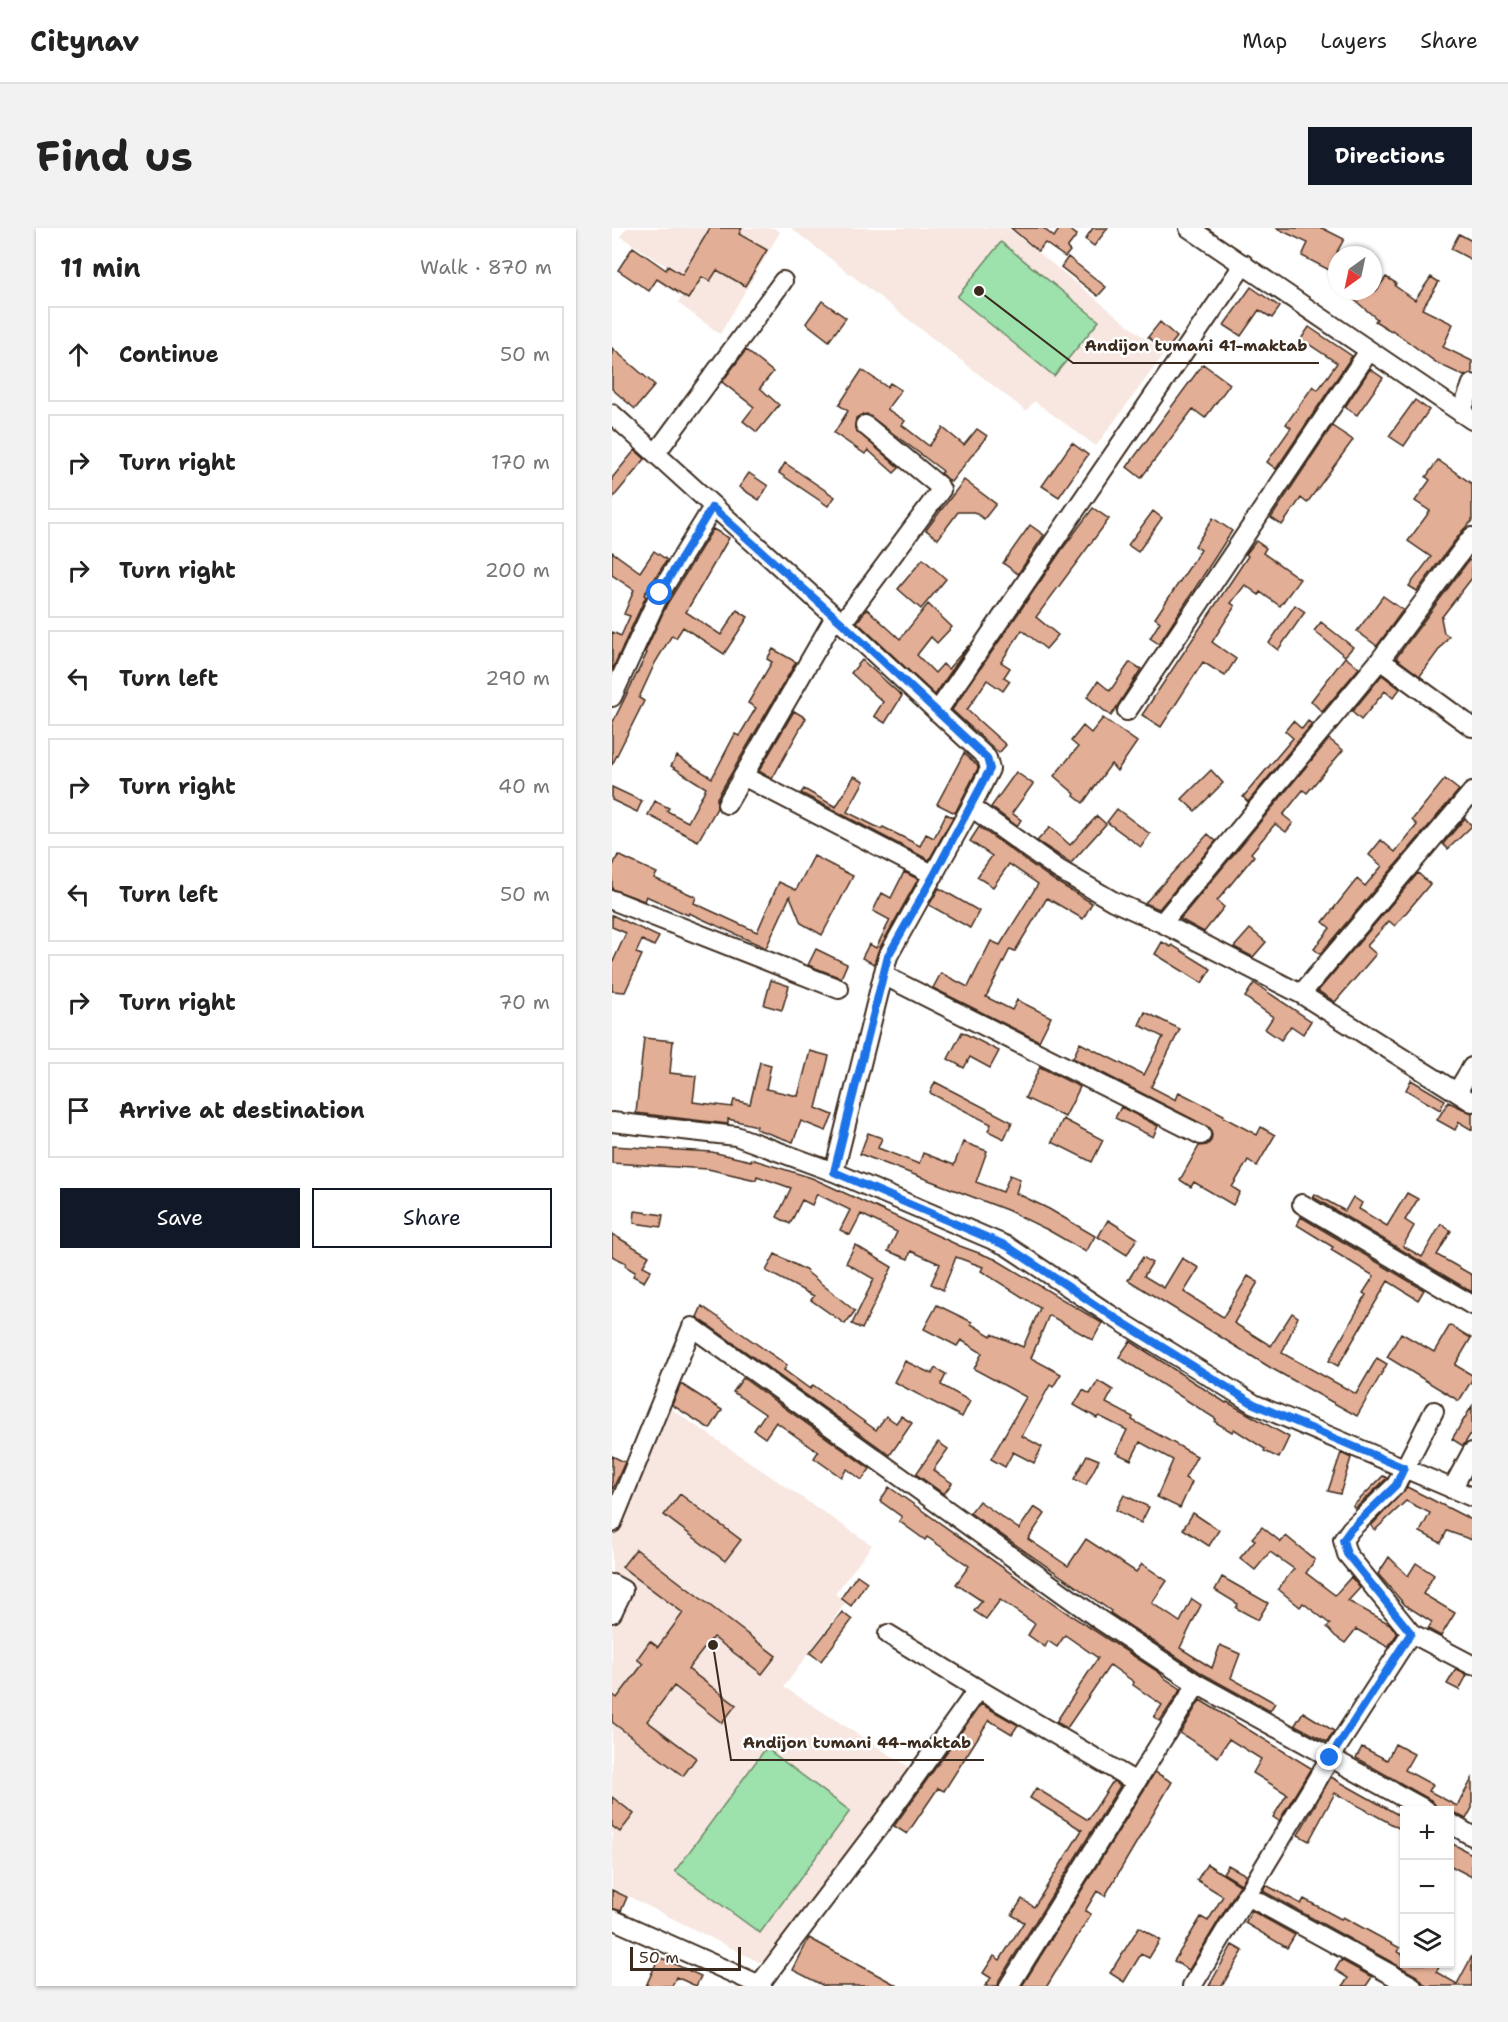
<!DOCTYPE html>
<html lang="en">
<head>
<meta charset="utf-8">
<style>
	body { margin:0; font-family:"Shantell Sans",sans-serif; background:#f2f2f2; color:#222 }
	.controls { position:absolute; right:18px; bottom:18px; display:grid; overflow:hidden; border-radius:0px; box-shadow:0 2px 4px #0004 }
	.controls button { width:54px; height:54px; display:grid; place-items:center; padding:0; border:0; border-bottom:2px solid #e0e0e0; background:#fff; color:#222; font:30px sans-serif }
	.compass { position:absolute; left:716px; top:18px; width:54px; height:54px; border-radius:50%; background:#fff; box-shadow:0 2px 4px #0004; rotate:213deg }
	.scale { position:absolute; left:18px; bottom:15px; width:111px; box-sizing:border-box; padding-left:6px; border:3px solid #3b2a1e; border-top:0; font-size:16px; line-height:21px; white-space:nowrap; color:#3b2a1e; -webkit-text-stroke:4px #fff; paint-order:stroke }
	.stop { position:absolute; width:18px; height:18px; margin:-14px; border:4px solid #1a73e8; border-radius:50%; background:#fff }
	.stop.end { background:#1a73e8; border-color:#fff; box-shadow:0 2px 6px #0008 }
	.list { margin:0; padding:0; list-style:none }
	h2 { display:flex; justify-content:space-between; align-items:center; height:78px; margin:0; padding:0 24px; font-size:26px }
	h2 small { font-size:20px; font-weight:400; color:#767676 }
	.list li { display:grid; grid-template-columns:39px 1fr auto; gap:18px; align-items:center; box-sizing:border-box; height:96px; margin:0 12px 12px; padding:0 12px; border:2px solid #e0e0e0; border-radius:0px }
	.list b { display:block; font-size:22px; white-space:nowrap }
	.list em { font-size:20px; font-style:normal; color:#767676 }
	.actions { display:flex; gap:12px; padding:18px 24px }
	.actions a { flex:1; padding:14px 0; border:2px solid #111827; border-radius:0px; text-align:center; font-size:21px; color:#111827 }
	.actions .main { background:#111827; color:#fff }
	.icon { flex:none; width:33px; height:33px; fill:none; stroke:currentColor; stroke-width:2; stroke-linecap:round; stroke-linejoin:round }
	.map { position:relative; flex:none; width:860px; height:1758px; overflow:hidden; border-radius:0px }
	header { display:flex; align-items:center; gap:36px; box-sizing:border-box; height:84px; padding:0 30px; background:#fff; border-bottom:2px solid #e0e0e0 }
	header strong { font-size:28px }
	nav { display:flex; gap:33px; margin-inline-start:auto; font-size:21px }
	.intro { display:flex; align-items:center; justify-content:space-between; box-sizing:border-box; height:144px; padding:0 36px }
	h1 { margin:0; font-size:42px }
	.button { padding:15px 27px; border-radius:0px; background:#111827; color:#fff; font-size:21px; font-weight:700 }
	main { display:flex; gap:36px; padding:0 36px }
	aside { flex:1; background:#fff; border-radius:0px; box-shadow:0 2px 4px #0004 }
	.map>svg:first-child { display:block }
</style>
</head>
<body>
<header>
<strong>Citynav</strong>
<nav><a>Map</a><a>Layers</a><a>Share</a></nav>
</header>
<div class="intro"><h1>Find us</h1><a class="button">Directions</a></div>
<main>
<aside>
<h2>11 min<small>Walk · 870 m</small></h2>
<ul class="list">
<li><svg class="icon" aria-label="ahead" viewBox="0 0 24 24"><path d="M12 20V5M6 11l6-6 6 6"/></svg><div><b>Continue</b></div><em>50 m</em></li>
<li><svg class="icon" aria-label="right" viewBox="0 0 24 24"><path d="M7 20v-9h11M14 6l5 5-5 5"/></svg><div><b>Turn right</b></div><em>170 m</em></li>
<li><svg class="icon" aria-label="right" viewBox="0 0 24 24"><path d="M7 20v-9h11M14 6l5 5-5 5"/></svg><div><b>Turn right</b></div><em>200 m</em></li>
<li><svg class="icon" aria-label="left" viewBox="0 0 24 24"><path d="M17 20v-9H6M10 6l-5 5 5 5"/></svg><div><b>Turn left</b></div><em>290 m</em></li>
<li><svg class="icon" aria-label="right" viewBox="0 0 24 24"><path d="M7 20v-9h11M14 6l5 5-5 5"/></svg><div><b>Turn right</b></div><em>40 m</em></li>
<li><svg class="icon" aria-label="left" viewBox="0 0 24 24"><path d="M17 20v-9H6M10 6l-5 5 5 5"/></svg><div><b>Turn left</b></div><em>50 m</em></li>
<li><svg class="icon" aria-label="right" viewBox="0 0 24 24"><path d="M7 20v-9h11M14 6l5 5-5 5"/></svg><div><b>Turn right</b></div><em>70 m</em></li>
<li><svg class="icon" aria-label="arrive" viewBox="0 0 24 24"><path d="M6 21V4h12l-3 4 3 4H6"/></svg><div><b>Arrive at destination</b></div></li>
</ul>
<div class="actions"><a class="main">Save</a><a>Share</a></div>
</aside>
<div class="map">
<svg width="860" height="1758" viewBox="0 0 860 1758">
	<rect width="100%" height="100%" fill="#fff"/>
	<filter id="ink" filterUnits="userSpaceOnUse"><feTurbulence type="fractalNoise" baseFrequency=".0167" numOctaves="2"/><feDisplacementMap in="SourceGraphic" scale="12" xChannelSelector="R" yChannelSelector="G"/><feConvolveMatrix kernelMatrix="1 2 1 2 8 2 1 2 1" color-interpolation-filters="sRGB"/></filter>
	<g filter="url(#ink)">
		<path fill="#f7e7e0" d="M15,0h147l6,4 -60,102 -42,-31 4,-6 -25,-16 9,-15 -46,-30z
			M179,0h217l156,126 -68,92 -62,-45 -8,10z
			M52,1176l208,141 -37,49 11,8 -62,85 128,82 -147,196 -153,-77v-351z"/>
		<path fill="#9de1ac" stroke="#6c8665" stroke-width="1.5" d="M389,14l98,79 -45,55 -97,-79z
			M154,1520l84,63 -90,122 -85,-62z"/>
		<path fill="#e3ae96" stroke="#3b2a1e" stroke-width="1.5" d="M98,0h32l-3,6 28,16 -22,36 -28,-16 -7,11 -8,-4 -14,22 -31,-20 -8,12 -31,-21 15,-23 33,23 2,-4 14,9z
			M399,0h32l11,9 6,-9h7l10,7 -10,13 3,3 -5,6 -20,-14 -7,8z
			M481,0h15l-14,18 -9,-7z
			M664,0h46l22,11 -7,13v22l-35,-18 6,-13z
			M847,6l13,7v19l-21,-11z
			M456,29l38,30 -8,9 -37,-29z
			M774,49l10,6 -1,3 20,14 16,-23 8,5 -17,27 31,15 -10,23 29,14v12l-8,3 -27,-13 -45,-33 -1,1 -16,-10 2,-2 -33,-28h32z
			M639,59l29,20 -8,11 -13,-8 -18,26 -17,-11z
			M210,73l24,17 -17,23 -23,-18z
			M548,94l17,15 -11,14 -18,-14z
			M697,99l43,29 -76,113 -9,-7 24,-34 -5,-4 27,-38 5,4 19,-27 -36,-24z
			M0,120l43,37 -20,24 -23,-20z
			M134,122l27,22 -13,16 19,17 -22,27 -14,-11 11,-14 -32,-25z
			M591,136l27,20 -25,34 -12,-9 -52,69 -14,-11z
			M758,141l13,9 -26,37 -12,-8z
			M250,142l25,17 3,-4 11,7 -14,19 18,12 -3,4 27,21 14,-18 21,17 13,-16 10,7 -36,46 -10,-9 2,-2 -76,-57 -6,1 -5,3 -1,11 44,39 -5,5 -26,-23 -3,4 -31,-21 14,-22 -9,-6z
			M803,172l14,10 -25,36 -15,-10z
			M720,198l21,14 -46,63 -6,-5 -19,27 -11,-7z
			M460,215l16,12 -29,42 -17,-11z
			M23,222l10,9 -33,40v-21z
			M826,232l34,24v37l-9,9 -46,61 -8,-5 22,-29 -23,-16 22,-30 -15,-10 15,-21 -4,-3z
			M173,235l50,34 -7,9 -49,-33z
			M137,245l19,13 -9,14 -20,-13z
			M352,252l32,24 -12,15 -10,-7h-16l-20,27 -12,-9z
			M481,280l16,11 -73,98 22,18 -12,14 -24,-19 -21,32 9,6 -6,9 6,4 -7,10 -16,-11 -20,30 39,35 -7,8 -47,-43 111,-162z
			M541,283l9,7 -24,34 -10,-7z
			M601,290l19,13 -73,113 -9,-6 10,-16 -5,-4 46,-68 -6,-4z
			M418,297l14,10 -26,39 -15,-11z
			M101,301l16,9 -43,74 35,23 16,-25 11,7 -24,37 -41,-27 -7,11 -4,-3 -17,28 -16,35 5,3 -32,64v-41l35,-71 -2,-1 22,-48z
			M644,313l10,7 -3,5 37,26 -20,27 -20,-14 -1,3 -14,-10 -14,18 4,3 -23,36 24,17 -11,17 -22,-14 -42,65 -19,-12 106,-159 -2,-2z
			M42,323l13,9 -23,35 2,1 -34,74v-38l9,4 9,-20 -6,-2 10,-24 -22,-15v-23l28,20z
			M311,331l23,20 -25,30 -23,-20z
			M857,332l3,2v16l-31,40 3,15 5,3 -29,40 -24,-18z
			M771,368l20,14 -26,36 -20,-15z
			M316,376l24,23 -15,16 -6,-6 -14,18 18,18 8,-9 5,5 21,-24 -34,50 -78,-73 10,-13 33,30z
			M683,377l10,7 -27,38 -9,-7z
			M709,394l32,25 -8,9 -31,-25z
			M161,421l23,13 -79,136v10l-19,33 -50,-26 7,-14 14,7 -2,3 21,11 18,-34 -35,-22 6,-10 35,22 23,-44 4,2 17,-28 -8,-5 24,-41 -5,-3z
			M733,429l14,11 -37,44 -11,-11z
			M250,432l40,36 -17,27 -11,-7 9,-14 -32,-29z
			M518,434l11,7 -30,47 -24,-19 11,-16 12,10z
			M770,447l18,14 -7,9 -8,-7 -24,29 -9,-8z
			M182,483l12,7 -34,61 -13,-8z
			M491,490l34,24 -20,29 -6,-7 -28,39 -9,-7 1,-2 -21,-18 24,-29 -7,-6 12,-15 8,7z
			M681,493l9,8 6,-8 4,3 -64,78 -5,-5 50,-59 -8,-7z
			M717,511l14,11 -36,43 -4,-3 -20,25 10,8 -7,9 -11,-8 -24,29 3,3 -37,45 7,6 -20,25 -24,-13z
			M352,525l13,12 1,3 -23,45 -18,-9z
			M599,542l12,13 -28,28 -13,-12z
			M404,544l17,12 -21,29 9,7 -4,6 -26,-19z
			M242,548l10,5 -17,31 34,17 2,-2 37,19 6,-12 8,4 12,-24 7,3 -24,43 -128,-67 3,-4 32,18z
			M833,551l14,11 -139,164 -6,-5 16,-21 -7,-6 34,-43 8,7 17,-20 -13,-11 12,-15 14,12 22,-27 -5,-5z
			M0,559l30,14 -5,11 -25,-12z
			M505,581l33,25 -9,13 -34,-25z
			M485,588l9,8 -35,39 -34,-22 13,-14 20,18z
			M853,590l7,8 -24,23 -5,-5z
			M367,599l76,54 37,22 -9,16 -36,-21 -32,53 -5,-2 -24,48 26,13 5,-10 34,17 -12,24 -106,-53 8,-15 27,14 23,-46 9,4 38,-61 -29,-20 -16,23 -16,-10 15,-21 -22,-15z
			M596,606l8,7 -57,68 -14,-6z
			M6,627l39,18 -3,5 42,19 -2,6 63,29 22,-50 17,8 18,-34 39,20 -31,59 -21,-12 -11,-27 -24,52 -77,-35 -1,2 -42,-19 -2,5 -32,-12v-21z
			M292,644l14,7 -40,72 -4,13 -12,-6 7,-14 7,4 14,-28 -17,-9 9,-18 9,5z
			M806,645l12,11 -35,42 -6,-5 -22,25 9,8 -41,48 -17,-11z
			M327,660l40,23 -9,17 -41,-23z
			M0,687l47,22 -5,9 -12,-6 -6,13 6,2 -17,37 -13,-1v-27l14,-31 -14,-6z
			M638,701l16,13 -13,15 -19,-10z
			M550,714l9,5 1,-2 39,24 -9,14 -47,-29z
			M204,721l31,15 -6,14 -33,-13z
			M159,752l18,6 -7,24 -18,-5z
			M642,755l57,38 -8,13 -12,-8 -10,14 -16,-11 8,-12 -28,-20z
			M533,784l35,17 -29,58 25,13 3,-8 45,23 -1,2 34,18 4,-8 14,8 -18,31 -9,-6 -16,27 8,5 -7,13 -39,-23 -3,5 -11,-7 19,-34 8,-1 4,-4 1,-6 -2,-7 -137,-70 7,-15 64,32 19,-38 -24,-12z
			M350,804l37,19 -9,17 -20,-11 -6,11 -16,-9z
			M32,810l29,3 -3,32 26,3 -3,26 39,5 2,-7 16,4 10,-42 11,3 -5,24 32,7 12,-45 19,5 -13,52 17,7 -7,16 -25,-10 -8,21 -37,-13 1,-3 -29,-7v5l-92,-11z
			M428,839l40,20 -15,30 -40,-19z
			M799,852l34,20 -5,10 -34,-20z
			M323,854l77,40 -8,17 -16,-8 3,-7 -61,-31z
			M836,874l24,11v17l-13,-8 -4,8 -18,-10z
			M509,879l37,19 -5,11 -38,-19z
			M451,891l40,21 -11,22 -40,-20z
			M256,905l14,5 -4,10 41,16 4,-11 31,12 9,-23 24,9 -11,31 27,10 7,-17 10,4 -4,14 33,16 46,27 -9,16 -38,-22 -41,-20 -147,-56z
			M0,918l100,6 39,9v-2l61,19 148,68 35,13 107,64 -9,17 -44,-25 -18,43 30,16 -8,13 -3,-2 -28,51 20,11 -8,16 -21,-11 -8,15 -14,-8 35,-62 -52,-28 8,-16 -21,-13 -4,6 -33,-17 13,-24 35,17 -1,2 20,12 1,-2 31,13 17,-39 -59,-37 2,-4 -27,-10 -13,33 -12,-6 9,-20 -29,-13 -3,8 -20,-8 9,-19 -36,-18 -11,21 -10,-5 10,-20 -33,-16 -5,11 -10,-5 -12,24 -13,-7 14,-29 -34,-12 -1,4 -48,-11 -96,-6z
			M795,965l11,6 -13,21 9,6 -11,20 19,11 19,-33 10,7 -14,24 35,20v17l-159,-95 2,-3 30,17 8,-14 9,6 -3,6 28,17z
			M23,983l28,4 -2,12 -27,-4z
			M689,989l123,73 -6,10 -30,-19 -50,85 -9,-5 37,-66 -3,-2 11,-17 -43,-26 2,-3 -36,-22z
			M496,992l29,18 -10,17 -29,-18z
			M0,1006l37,22 -6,10 8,4 -7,12 -11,-6 2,-4 -10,-6 1,-3 -14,-7z
			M243,1017l37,22 -30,62 -10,-5 22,-45 -28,-16z
			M163,1026l32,17v1l48,39 -10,13 -34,-24 3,-4 -48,-25z
			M531,1029l9,6 -8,13 20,12 18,-30 17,10 -15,24 39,25 25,-41 10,6 -24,41 37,23 21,-33 6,4 -16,36 74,41 21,-36 10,6 -30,52 -86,-48 -143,-88z
			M90,1078l85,59 -3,5 26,19 3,-4 63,45 10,-14 10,7 5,-7 11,7 -22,32 -193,-138z
			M838,1097l21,13 -16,27 17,10v5l-13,21 -72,-44 14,-24 33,19z
			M518,1113l96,62 1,-1 62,35 -10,21 -15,-7 1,-2 -31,-20 -2,3 -17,-10 1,-3 -97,-62z
			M293,1133l27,13 3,-6 11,6 -5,11 29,16 -8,16 -68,-35z
			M131,1150l127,91 -8,11 -15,-11 -6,8 -27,-19 4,-6 -42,-30 -11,16 -11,-8 11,-16 -32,-22z
			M486,1153l15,9 -7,13 27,14 -1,3 65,36 -12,22 7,4 -12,26 -23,-11 16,-37 -33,-18 -9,18 -15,-7 11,-23 -28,-14 -2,2 -23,-13 9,-15 7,4z
			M69,1156l41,26 -12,19 -38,-24z
			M860,1178v26l-9,14 -11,-7z
			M326,1214l10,7 -15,21 19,13 -8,11 -28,-20z
			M729,1225l10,5 -11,36 -12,-3z
			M475,1227l12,5 -13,25 -12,-6z
			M0,1228l13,6 -13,29z
			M771,1248l4,2 -32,31 -2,-3z
			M277,1259l178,126 93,60 3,4 18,12 -21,32 -6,-4 8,-12 -29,-20 1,-3 -24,-17 -43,63 -11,-6 42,-64 -33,-23 -8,12 -9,-6 -3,6 -17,-12 7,-11 -35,-24 -14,19 -12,-8 8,-10 -26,-17 13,-18 -42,-29 -2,3 -26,-19 3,-4 -22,-16z
			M795,1259l65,33v20l-25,-9 -6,12 -21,-11 10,-19 -24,-12 -31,29 -4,-4z
			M68,1266l61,46 -16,21 -61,-46z
			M512,1267l25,12 -8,16 -25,-13z
			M367,1273l40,28 15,-22 11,7 -17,25 40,27 18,-27 50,33 6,-8 25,17 -15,22 28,19 12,-23 9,6 -21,43 32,20 8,-23 20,9 -9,24 44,25 -5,8 -67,-37 -93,-61 1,-2 -141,-98z
			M581,1285l26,17 -10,16 -26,-17z
			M650,1299l19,15 5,-6 29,24 -9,13 29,22 16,-18 9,11 -12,13 42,23 7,10 -9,13 -32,-18 -11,14 -10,-7 -8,-9 3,-3 -27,-21 -3,4 -22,-18 16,-20 -24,-17 -15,18 -15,-12 15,-18 -3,-2z
			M24,1321l140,107 -14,18 -49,-37 -25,32 48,36 -14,18 -48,-37 -27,35 49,37 -13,18 -71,-54v-28l5,4 26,-34 -6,-5 13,-18 8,6 25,-34 -61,-46z
			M777,1329l19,19 8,-13 18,12 -11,19 32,19 -14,23 -13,-7 4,-7 -27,-17 -27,-31z
			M245,1347l10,7 -16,24 -10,-8z
			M610,1349l46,26 -10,17 -22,-12 2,-4 -23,-14z
			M230,1384l10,8 -31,41 -11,-8z
			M844,1441l11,6 -8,15 -12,-6z
			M588,1472l111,68 -32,53 -6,-4 14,-23 -34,-21 8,-14 -32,-20 -11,18 -38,-24z
			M369,1476l37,21 -6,9 -23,-14 -45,71 -6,-3 -31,46 -13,-8z
			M691,1484l31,19 -7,11 -32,-17z
			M783,1516l19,10 -9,16 28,15 -4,6 28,15 15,-27v29l-6,11 -17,-9h-7l-5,-2 -6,-8 -75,-42 6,-11 25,13z
			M543,1544l17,10 -67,114 -8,-5 -12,20 6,3 -44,72h-25z
			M719,1549l73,41v13l-69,-38 -26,48 -11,-6z
			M501,1553l7,5 -121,194 -1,6h-13l6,-8 -8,-5 11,-17 6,4 24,-38 -12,-7 10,-16 12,8 48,-77 -52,-32 6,-10 52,32z
			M0,1569l22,17 -14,18 -8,-6z
			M837,1614l23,12v23l-23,-12z
			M595,1636l33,21 -51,85 -15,-9 27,-44 7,4 15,-25 -26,-16z
			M616,1637l18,10 -5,9 -18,-11z
			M654,1657l35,19 3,-5 37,20 2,-2 57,31 -2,4 6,3v9h37l-5,8 21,12 15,-28v30h-46l-9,-10 -154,-85z
			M0,1662l15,7 -6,14 -9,-3z
			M640,1683l43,24 -8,13 -42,-25z
			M527,1699l21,13 -11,18 -8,-4 -17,28 -14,-9z
			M197,1710l89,48h-74l-31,-16z
			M620,1717l11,6 -21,35h-13z
			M47,1729l42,19 -5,10 -20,-9 -4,9h-26z
			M729,1732l31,17 -6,9h-23l5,-8 -13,-8z"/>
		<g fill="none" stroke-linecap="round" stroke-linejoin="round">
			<g stroke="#3b2a1e" stroke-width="22">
				<path id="minor" d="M577,0l283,192
					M849,185l11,-29
					M0,186l230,209 145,135 3,11 -19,38 87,62 55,32 49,22 139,71 171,108
					M44,225l127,-172
					M230,395l99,-133 -2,-4 -74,-61
					M768,432l92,67
					M0,469l48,-104 53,-86
					M515,483l242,-360
					M325,484l307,-448
					M131,548l191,99
					M115,576l108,-187
					M0,672l227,89
					M550,695l218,-263 92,-123
					M271,747l318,160
					M689,766l171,-202
					M845,864l15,-25
					M0,894l124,14 98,36 173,74 102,68 145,90 218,93
					M222,944l54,-216 83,-149
					M690,976l170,101
					M840,1261l20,-37
					M0,1295l80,-196 408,293 97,64 229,126
					M0,1356l11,6 -11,23
					M799,1405l-64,-79 -4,-14 8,-11 45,-44 38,-74
					M276,1406l90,55 158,93
					M838,1595l22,13
					M634,1667l166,91
					M0,1691l150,67
					M147,1757l128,-169 91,-127
					M397,1758l188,-302
					M580,1758l138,-228 81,-125 61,32"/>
			</g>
			<use href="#minor" stroke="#fff" stroke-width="18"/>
		</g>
	</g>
	<g fill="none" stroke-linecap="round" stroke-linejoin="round" filter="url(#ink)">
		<path stroke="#1a73e8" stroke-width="8" d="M48,365l52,-86 130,116 145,135 3,11 -56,106 -46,81 -54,216 173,74 102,68 145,90 150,64 -8,17 -45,44 -8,11 4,14 64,79 -81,125"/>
	</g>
	<path fill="none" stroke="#3b2a1e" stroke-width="2" d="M367 63L461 135H707M101 1417L119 1532H372"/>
	<g fill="#3b2a1e" stroke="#fff" stroke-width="2">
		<circle cx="367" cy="63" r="6"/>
		<circle cx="101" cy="1417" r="6"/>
	</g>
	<g font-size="16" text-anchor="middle" font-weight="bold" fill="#3b2a1e" stroke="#fff" stroke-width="5" stroke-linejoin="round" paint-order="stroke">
		<text x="584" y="123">Andijon tumani 41-maktab</text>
		<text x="245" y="1520">Andijon tumani 44-maktab</text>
	</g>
</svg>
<div class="controls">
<button>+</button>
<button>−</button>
<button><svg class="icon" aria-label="layers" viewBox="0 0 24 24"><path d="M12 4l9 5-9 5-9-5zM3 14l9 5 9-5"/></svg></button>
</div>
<svg class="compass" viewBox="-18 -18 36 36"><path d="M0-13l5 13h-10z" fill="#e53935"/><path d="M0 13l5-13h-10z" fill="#767676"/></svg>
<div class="scale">50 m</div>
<div class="stop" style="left:48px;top:365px"></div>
<div class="stop end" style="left:718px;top:1530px"></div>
</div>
</main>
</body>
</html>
